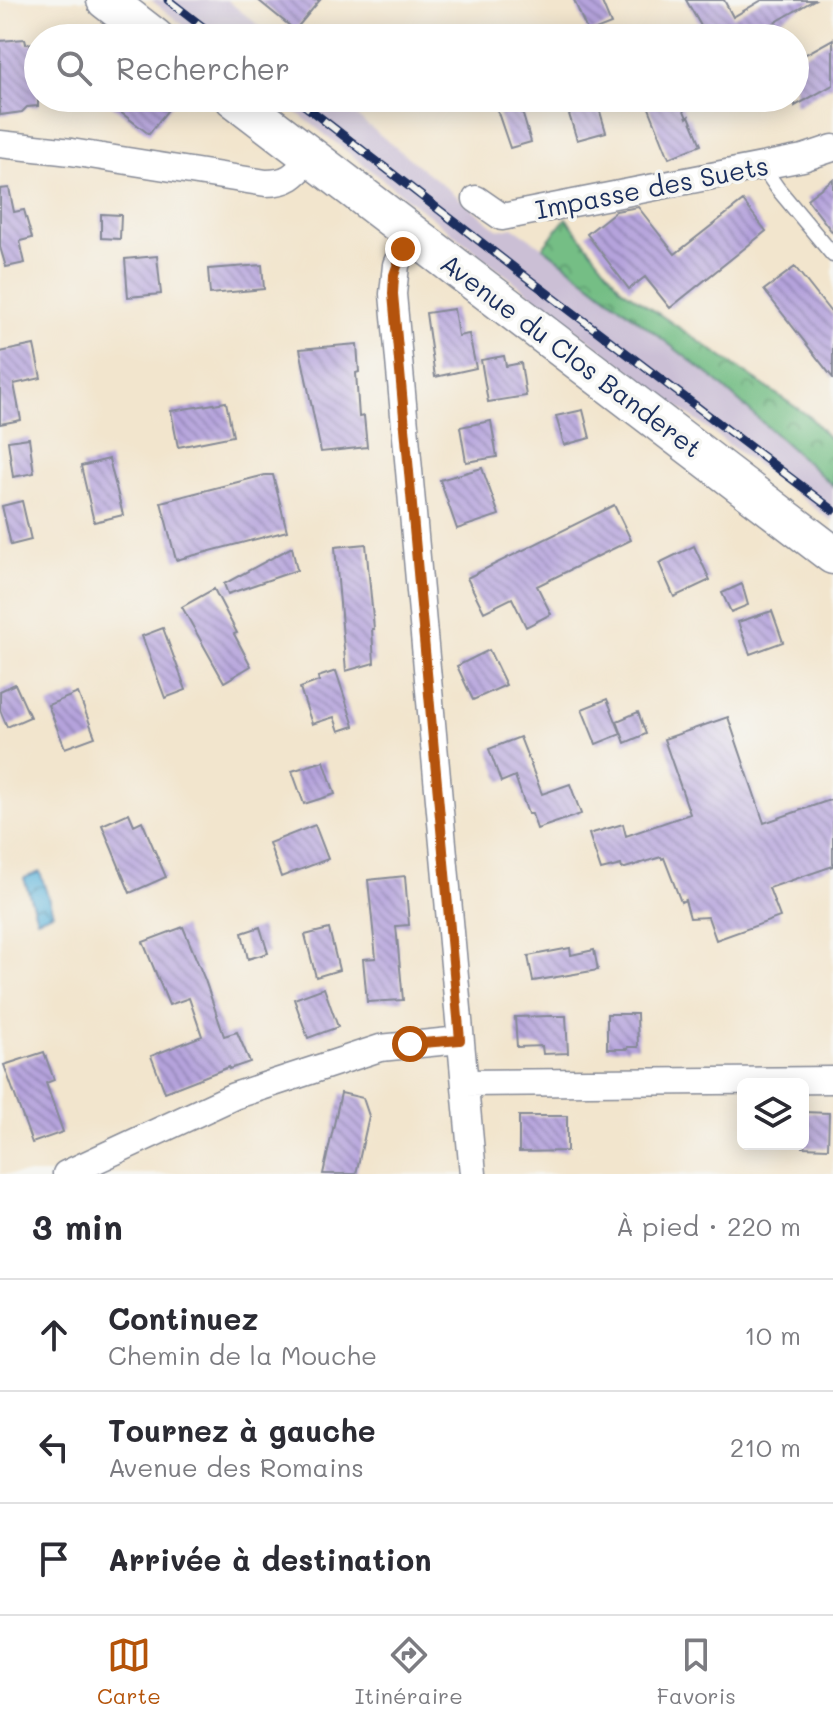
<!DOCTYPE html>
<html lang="fr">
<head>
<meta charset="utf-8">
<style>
	body { margin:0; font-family:Mali,sans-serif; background:#f7f7f7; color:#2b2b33 }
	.controls { position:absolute; right:24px; bottom:24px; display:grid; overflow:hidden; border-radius:12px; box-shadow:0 4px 20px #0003 }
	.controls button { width:72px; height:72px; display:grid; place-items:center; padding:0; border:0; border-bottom:2px solid #e1e1e2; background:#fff; color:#2b2b33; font:40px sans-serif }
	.stop { position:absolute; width:24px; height:24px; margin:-18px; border:6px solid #b45309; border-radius:50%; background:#fff }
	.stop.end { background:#b45309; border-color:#fff; box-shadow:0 2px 8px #0008 }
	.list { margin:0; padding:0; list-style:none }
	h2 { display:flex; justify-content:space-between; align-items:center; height:104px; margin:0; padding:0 32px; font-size:34px }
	h2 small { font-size:26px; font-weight:400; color:#7c7c81 }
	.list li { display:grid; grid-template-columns:52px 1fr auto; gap:24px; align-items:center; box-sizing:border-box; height:112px; padding:0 32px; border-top:2px solid #e1e1e2 }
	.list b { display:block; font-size:30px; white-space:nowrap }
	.list p { margin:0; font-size:26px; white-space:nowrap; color:#7c7c81 }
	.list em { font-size:26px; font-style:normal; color:#7c7c81 }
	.icon { flex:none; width:44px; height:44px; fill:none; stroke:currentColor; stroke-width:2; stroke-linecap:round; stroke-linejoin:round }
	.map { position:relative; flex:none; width:833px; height:1174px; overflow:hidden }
	.search { position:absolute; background:#fff; box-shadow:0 4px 20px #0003; left:24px; right:24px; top:24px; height:88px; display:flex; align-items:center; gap:20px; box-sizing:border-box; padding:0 28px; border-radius:44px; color:#7c7c81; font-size:30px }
	.sheet { height:440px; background:#fff }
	nav { display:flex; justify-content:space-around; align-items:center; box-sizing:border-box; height:112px; border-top:2px solid #e1e1e2; background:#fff; font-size:22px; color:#7c7c81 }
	nav a { display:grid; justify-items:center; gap:4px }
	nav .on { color:#b45309 }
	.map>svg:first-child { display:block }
</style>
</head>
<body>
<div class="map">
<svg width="833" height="1174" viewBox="0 0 833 1174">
	<defs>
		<pattern id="forest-crowns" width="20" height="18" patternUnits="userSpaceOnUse" patternTransform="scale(2)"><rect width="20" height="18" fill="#74be85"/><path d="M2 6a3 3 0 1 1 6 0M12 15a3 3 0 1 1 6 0" fill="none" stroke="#5e9b70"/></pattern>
		<pattern id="water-waves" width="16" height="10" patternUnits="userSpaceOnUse" patternTransform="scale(2)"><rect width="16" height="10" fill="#60b6dc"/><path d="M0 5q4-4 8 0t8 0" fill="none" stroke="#4e94b6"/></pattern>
		<pattern id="building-back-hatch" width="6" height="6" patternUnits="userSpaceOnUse" patternTransform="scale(2)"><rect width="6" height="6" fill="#b5a3dc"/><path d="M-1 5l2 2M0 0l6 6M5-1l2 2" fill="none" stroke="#9285b6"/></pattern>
	</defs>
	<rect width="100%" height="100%" fill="#f6f6f2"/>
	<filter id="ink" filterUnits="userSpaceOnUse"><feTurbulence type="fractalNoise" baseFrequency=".0125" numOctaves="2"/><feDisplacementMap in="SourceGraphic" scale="16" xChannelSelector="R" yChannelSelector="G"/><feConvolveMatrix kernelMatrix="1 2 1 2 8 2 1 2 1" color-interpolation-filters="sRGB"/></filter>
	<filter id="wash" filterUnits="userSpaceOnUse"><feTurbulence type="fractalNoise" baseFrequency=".006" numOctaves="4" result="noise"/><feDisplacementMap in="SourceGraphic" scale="32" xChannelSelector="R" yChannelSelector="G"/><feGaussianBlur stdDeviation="1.8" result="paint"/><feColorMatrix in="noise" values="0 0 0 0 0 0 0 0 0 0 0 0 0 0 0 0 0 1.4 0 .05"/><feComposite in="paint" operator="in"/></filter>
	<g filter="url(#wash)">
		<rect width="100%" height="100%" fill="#f2e5cd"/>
		<path fill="#cbbfd5" d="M151,0h76l47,38h-74z
			M278,98h56l165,132 14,-3 30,20 170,131 120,108v36l-211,-157z"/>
		<path fill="url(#forest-crowns)" stroke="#487672" stroke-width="2" d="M566,218l55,70 189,129 23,26v43l-120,-108 -170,-131z"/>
		<path fill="url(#water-waves)" stroke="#3e729d" stroke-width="2" d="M40,872l13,41 -16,6 -13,-41z"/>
		<g id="blocks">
			<path fill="url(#building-back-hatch)" d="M258,0h62l-25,30z
				M574,0h27l10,24 -23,9z
				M686,0h38l9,17 29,-17h52l-66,38h-51l8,-5z
				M25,39l1,5 9,-1 3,25v38l-11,1 -5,5 -22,3v-74z
				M833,39v46l-38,21v-46z
				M102,98h75l-28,36z
				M493,98h25l13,44 -21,6z
				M564,98h32l10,34 -29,8z
				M645,98h34l8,20 2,-2 12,29 -32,13z
				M833,179v54l-26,-34z
				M9,188l5,24 10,-2 8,28 -12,3 5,22 -19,4 -6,-20v-58z
				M743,201l23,30 -96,77 -25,-31 -16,12 -42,-55 29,-23 22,-4 37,47z
				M101,214l20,1 -1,24 -19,-1z
				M157,256l4,38 -33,3 -3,-38z
				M262,265l2,24 -54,5 -2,-25z
				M795,267l38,48v63l-69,-88z
				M454,309l4,27 11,-2 7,34 -41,9 -9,-64z
				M357,344l2,28 -3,1 3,44 5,-1 3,31 -46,5 -21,-103z
				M34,345l7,33 -27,6 7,36 -21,4v-72z
				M504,356l2,10 15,-3 5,33 -38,6 -7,-42z
				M226,402l7,34 -55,11 -7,-36z
				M583,410l7,28 -26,7 -8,-29z
				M491,421l6,36 -31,5 -6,-35z
				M29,438l5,35 -21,4 -5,-36z
				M109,459l14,56 -29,7 -13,-56z
				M482,468l17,47 -42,14 -17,-49z
				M265,475h8l14,56 -111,29 -15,-58z
				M22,501l9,39 -20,5 -9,-39z
				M614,505l17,35 -94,46 14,28 -25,13 -14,-29 -28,14 -17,-34z
				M366,544l8,85h-2l2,34 -28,8 -11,-124z
				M694,546l16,34 -36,17 -15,-34z
				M292,547l5,23 -69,24 -4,-10z
				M742,584l6,21 -17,7 -9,-19z
				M214,589l23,44 -3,1 17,32 -27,16 -42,-75z
				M772,611l11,31 -33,12 -12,-32z
				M163,628l23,62 -21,8 -23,-62z
				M489,650l17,35 -33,15 -16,-34z
				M336,671l18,55 -15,5 -5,-14 -22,7 -12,-36 19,-7 -1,-4z
				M15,684l15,33 -23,10 -7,-17v-19z
				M78,693l17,44 -30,11 -17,-43z
				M607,699l14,35 -25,10 -14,-35z
				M638,712l8,22 -21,9 -8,-22z
				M728,717l36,106 69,-24v67l-64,22 11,29 -64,23 -8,-23 -18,1 -5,-18 -4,2 -17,-44 -2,1 -1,-2 -39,12 -1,-4 -20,5 -12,-36 34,-10 3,12 64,-22 -26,-75z
				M520,737l22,57 28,-10 11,30 -44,15 -5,-15h-4l-13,-38 -14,6 -12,-33z
				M324,761l11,33 -31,10 -12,-33z
				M129,813l5,12 8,-4 24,56 -36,16 -28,-68z
				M315,825l13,34 -47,18 -12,-34z
				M405,876l4,49 -13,1 7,74 -36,2 -4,-43 13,-1 -8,-78z
				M183,927l22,53 19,56 13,-4 13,30 -21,7v-2l-64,25 -14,-36 51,-20 -13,-38 -20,7 -26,-63z
				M260,927l8,26 -20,6 -6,-26z
				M329,929l10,41 -23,7 -11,-42z
				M570,948l1,7 23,-5 4,20 -65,11 -5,-25z
				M324,988l14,39 -30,11 -14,-39z
				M607,1014h30l1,33h-10v2h-21z
				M550,1016h16l2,37 -25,1 -1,-8 -25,1 -2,-30z
				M44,1052l10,28 -8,3 17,49 -31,11 -28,-78z
				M341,1093l22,5 6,18 -13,58h-33z
				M803,1112l26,1 -1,35 -25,-1z
				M519,1116h48v35l-48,1z"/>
		</g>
	</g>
	<g filter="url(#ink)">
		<use href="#blocks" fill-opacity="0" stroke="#868a96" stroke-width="2"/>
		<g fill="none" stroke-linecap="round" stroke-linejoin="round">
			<g stroke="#868a96" stroke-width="17">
				<path id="lane" d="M762,166l16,23 55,66"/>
			</g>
			<g stroke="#868a96" stroke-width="29">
				<path id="street" d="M0,144l71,8 195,31c24,0 30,-9 45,-26
					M476,199l26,18 301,-59 30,-10
					M410,232l-14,33 -3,29 80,880
					M465,1083l368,-3
					M66,1174l168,-78 146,-48 80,-8"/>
			</g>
			<g stroke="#868a96" stroke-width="41">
				<path id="secondary" d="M106,0l49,38
					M234,98l599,457"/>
			</g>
			<use href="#lane" stroke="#fff" stroke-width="14"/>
			<use href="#street" stroke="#fff" stroke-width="26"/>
			<use href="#secondary" stroke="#fff" stroke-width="38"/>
			<g stroke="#1b2f5e" stroke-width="9">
				<path id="rail" d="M168,0l49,38
					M295,98l227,176 311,236"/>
			</g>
			<use href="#rail" stroke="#f6f6f2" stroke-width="6" stroke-dasharray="18" stroke-linecap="butt"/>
		</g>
	</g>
	<g fill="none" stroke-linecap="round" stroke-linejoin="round" filter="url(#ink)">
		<path stroke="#b45309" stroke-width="10" d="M403,249l-9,26 -1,19 67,746 -50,4"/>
	</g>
	<g text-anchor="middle" stroke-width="7" stroke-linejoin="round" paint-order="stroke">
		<g font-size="26" fill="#1b2f5e" stroke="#f6f6f2">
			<text transform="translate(652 188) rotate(-11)" y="9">Impasse des Suets</text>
			<text transform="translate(571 356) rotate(37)" y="9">Avenue du Clos Banderet</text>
		</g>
	</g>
</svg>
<div class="controls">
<button><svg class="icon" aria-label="layers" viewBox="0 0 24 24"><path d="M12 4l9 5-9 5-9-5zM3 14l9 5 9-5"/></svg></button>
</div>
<div class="stop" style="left:410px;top:1044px"></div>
<div class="stop end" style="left:403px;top:249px"></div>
<div class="search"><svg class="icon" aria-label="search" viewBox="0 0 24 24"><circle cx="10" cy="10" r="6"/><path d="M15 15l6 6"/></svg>Rechercher</div>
</div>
<section class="sheet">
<h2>3 min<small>À pied · 220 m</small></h2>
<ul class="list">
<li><svg class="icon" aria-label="ahead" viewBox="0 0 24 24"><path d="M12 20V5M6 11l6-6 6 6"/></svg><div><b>Continuez</b><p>Chemin de la Mouche</p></div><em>10 m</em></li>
<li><svg class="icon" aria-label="left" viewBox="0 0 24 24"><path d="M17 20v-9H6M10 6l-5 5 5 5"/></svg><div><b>Tournez à gauche</b><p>Avenue des Romains</p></div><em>210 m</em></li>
<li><svg class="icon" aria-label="arrive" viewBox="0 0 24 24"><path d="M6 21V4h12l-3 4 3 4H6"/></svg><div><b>Arrivée à destination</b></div></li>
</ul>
</section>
<nav>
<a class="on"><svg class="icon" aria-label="map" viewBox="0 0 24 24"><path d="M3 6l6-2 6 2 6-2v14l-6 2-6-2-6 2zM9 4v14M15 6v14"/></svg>Carte</a>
<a><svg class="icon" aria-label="directions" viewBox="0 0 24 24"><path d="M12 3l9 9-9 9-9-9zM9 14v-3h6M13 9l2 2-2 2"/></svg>Itinéraire</a>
<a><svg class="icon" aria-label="saved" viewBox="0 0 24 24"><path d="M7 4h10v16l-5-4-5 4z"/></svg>Favoris</a>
</nav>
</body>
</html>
